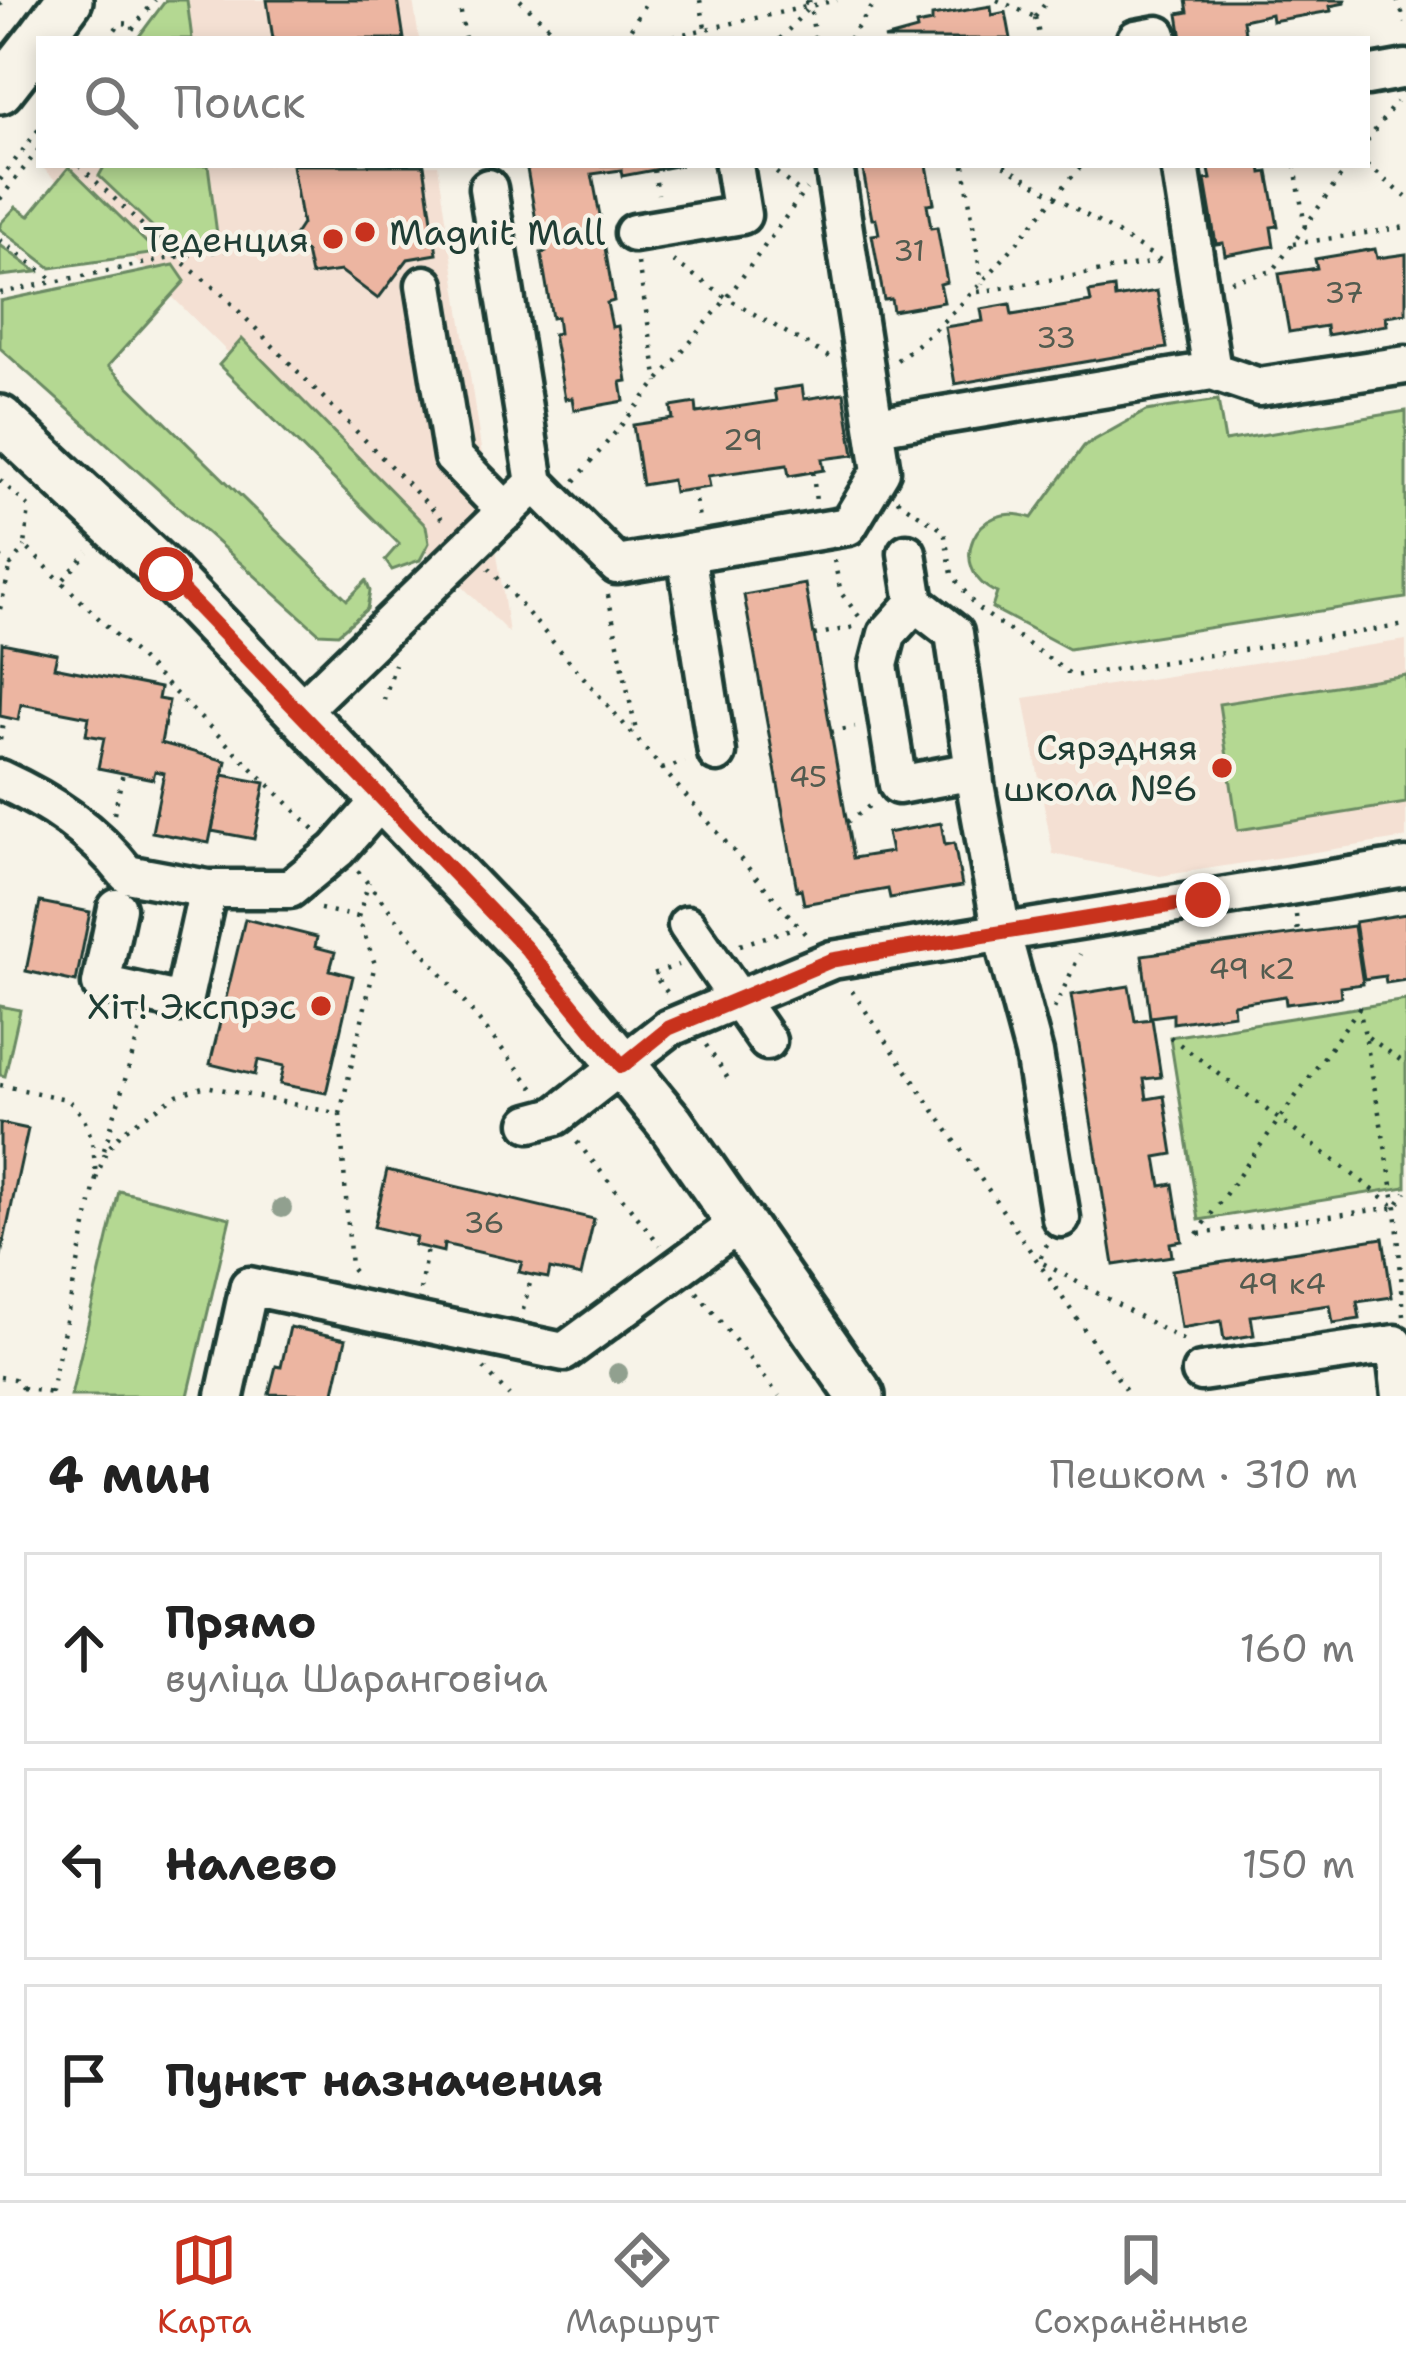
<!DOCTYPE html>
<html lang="ru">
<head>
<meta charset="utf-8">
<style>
	body { margin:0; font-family:"Shantell Sans",sans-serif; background:#f2f2f2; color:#222 }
	.stop { position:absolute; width:36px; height:36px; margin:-27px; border:9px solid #c8321e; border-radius:50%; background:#fff }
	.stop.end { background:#c8321e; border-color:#fff; box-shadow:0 3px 12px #0008 }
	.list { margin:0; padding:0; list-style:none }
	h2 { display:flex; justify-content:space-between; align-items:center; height:156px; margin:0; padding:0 48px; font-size:51px }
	h2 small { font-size:39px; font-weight:400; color:#767676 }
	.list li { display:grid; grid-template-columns:78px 1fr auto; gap:36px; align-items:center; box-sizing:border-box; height:192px; margin:0 24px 24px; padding:0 24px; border:3px solid #e0e0e0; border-radius:0px }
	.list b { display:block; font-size:45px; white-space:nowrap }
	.list p { margin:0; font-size:39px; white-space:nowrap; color:#767676 }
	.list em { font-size:39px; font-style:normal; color:#767676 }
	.icon { flex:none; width:66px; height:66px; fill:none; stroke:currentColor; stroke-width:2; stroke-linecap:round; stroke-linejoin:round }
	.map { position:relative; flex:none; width:1406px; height:1396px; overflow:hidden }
	.search { position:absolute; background:#fff; box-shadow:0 6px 18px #0003; left:36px; right:36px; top:36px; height:132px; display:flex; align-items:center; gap:30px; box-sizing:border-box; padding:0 42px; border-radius:0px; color:#767676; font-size:45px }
	.sheet { height:804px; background:#fff }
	nav { display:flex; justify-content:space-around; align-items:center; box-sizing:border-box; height:168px; border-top:3px solid #e0e0e0; background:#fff; font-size:33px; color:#767676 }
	nav a { display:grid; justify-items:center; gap:6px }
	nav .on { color:#c8321e }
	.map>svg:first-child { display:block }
</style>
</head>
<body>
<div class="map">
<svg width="1406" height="1396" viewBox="0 0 1406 1396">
	<rect width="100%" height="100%" fill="#f7f3e8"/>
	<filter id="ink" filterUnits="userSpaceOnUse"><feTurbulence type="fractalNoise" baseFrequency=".00833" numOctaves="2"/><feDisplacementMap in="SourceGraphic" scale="24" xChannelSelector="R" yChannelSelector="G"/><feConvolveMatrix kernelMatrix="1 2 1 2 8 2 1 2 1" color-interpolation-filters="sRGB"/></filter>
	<g filter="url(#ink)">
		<path fill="#f4e0d3" d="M166,0h247l6,39h-282z
			M43,165h395l71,468 -467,-466z
			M1406,640v198l-246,38 -107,-22 -29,-156z"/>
		<path fill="#b4d892" stroke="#6a8a63" stroke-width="3" d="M166,0h21l5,39h-55z
			M105,165h103l9,69 -9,12 -32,3 -77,-73z
			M69,167l88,86 -106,15 -51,-39v-5l16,-17 13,9z
			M0,245l37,27 -37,4z
			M174,265l11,16 -77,85 239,234 19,-19 4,10 -3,18 -29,25 -19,-1 -319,-285v-47z
			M242,339l184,187 3,17 -9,17 -28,10 -7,-10 14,-16 -180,-179z
			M1218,400l7,41 181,-30v187l-337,51 -77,-41 5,-15c-53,-24 -22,-96 35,-75l52,-72 62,-35z
			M1406,675v128l-168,27 -19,-126z
			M1406,1000v187l-207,33 -29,-183z
			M0,1006l20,4 -15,66 -5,-1z
			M119,1191l111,27 -42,178h-117z"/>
		<path fill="#ecb5a1" stroke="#1f3d34" stroke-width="3" d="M267,0h131l6,39h-131z
			M1186,0h159v3l-15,3 1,5 -59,10 -1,-7 -28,6 3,19h-64l-4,-25 10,-2z
			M991,6l1,9 14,-3 5,27h-127l33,-9 -1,-5 16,-3v-6z
			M292,165h132l13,89 -29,5 -30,40 -37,-28 -30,4 -5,-23 -15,-11 11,-17z
			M537,165h144l-59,11 -1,-6 -29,4 9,47 -5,1 3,21 5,-1 10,59 -7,2 5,24 6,-1 9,55 -6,1 3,19 -50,9 -2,-12 -7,1 -12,-65 6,-1 -2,-16 -5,1 -11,-65 5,-1 -3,-21 -5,1 -11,-63z
			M862,165h65l7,38 -7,1 4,24 6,-1 10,55 -7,2 4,18 -51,9 -2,-12 -7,1 -12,-65 7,-1 -3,-15h-4z
			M1208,165h53l1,8 6,-1 10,54 -7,1 3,19 -49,9 -2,-12 -7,1 -11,-64 6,-1z
			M1375,249l2,9 29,-4v59l-20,3 1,9 -60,10 -1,-9 -37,6 -10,-58 38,-6 -2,-9z
			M1114,288l1,10 42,-7 10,57 -212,36 -10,-57 38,-6 -2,-12 29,-5 2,11 79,-13 -2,-10z
			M802,386l2,13 40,-6 10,62 -32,4 2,11 -35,6 -2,-11 -79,11 2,11 -36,5 -2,-12 -30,5 -9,-60 40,-6 -2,-12 25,-4 1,10 79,-12 -2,-11z
			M805,584l48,274 38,-6 -4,-19 54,-10 4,22 9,-2 8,43 -72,12 -2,-9 -84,15 -3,-15 -4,1 -53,-295z
			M2,643l55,11 -3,13 106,21 -2,11 11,2 -8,42 65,18 -17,82 -57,-11 12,-59 -9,-2 -2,8 -55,-11 6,-30 -18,-3 3,-18 -68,-13 -3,16 -18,-4z
			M223,775l42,8 -11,56 -42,-8z
			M40,902l50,10 -14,70 -50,-11z
			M1406,914v66l-20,3 -1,-7 -21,3 -9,-57z
			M245,919l72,18 -2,10 20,5 -5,18 23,6 -27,117 -46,-9 4,-18 -26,-6 -3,15 -45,-11z
			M1354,926l9,58 -23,3 1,10 -55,7 -1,-8 -52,8 1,10 -61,9v-9l-23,3 -8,-62z
			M1129,986l6,35 17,-2 9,58 -17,2 3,20 17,-3 9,58 -17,3 5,29 12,-2 9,57 -12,2 2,13 -58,9 -43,-270z
			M0,1123l28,6 -28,131z
			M387,1170l207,49 -13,57 -31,-7 -2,9 -16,-3 -13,-3 3,-10 -78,-18 -1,8 -16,-4 -13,-3 2,-8 -42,-10z
			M1383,1238l9,59 -35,5 3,17 -27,4 -3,-18 -79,11 3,19 -30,5 -3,-19 -40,7 -9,-58z
			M290,1327l56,12 -13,57 -64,-2 7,-28 5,1z"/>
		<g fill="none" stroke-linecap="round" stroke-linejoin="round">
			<g stroke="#1f3d34" stroke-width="45">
				<path id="minor" d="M1136,39l22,-4 1,4
					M1367,76l39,-7
					M1180,165l32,206
					M488,188l47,295 82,82 231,-39 33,-55 -47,-306
					M634,233l108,-18 -8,-50
					M425,285l28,172 54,55
					M876,426l336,-55 47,16 147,-22
					M686,553l31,200
					M907,553l8,50
					M299,712l236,-229
					M974,771l-76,14 -19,-120 8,-31 28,-31 39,30 20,138 1,13 27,150 32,119 27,165
					M0,779c50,23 93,51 127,95l81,15h82l47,-39 45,-51
					M117,908l-16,76 82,18 25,-113
					M687,925l80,116
					M530,1123l26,-7 113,-88 163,-68 574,-93
					M1201,1372l194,-28 6,52
					M225,1396l24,-110 315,66 177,-130"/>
			</g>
			<g stroke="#1f3d34" stroke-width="54">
				<path id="major" d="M40,39l29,-39
					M0,90l39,-50
					M0,419l166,155 360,374 144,175 191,273"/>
			</g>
			<path stroke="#1f3d34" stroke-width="4.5" stroke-dasharray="3 9" stroke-linecap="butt" d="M459,0l6,39
				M520,0l42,39
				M700,0l7,39
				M809,0l6,39
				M997,0l38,17
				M1397,0l9,23
				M0,5l4,-5
				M1035,17l5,22
				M1035,17l13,-17
				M108,39l12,-16 16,1
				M125,39l30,-39
				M625,39l22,-39
				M661,39l176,-39
				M780,39l30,-33 -9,-6
				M849,39l28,-39
				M1367,141l29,-39
				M79,165l97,92 47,38 225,230
				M767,165l35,29
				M964,165l18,119
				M1004,165l158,96
				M1295,165l10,62
				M1367,165l39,32
				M654,170l4,24
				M0,180l39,-51
				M0,199l39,-50
				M0,240l54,40
				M1293,244l113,-17
				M673,261l54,37 105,61
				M638,263l20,119
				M1231,281l42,-10 76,-106
				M978,292l184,-31
				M0,293l176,-36 115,-16
				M897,360c73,-54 126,-126 185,-195
				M813,472l3,30
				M0,480l29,27 -4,39 290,284
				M575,481l152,-183 79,-109
				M694,489l5,30
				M897,500l47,31 8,43 24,33 97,69 333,-51
				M0,557l11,8 14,-19
				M834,560l7,33 20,26
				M489,568l318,368
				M64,579l24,-27
				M608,595l29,141
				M0,609l11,-44
				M814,635l41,-8
				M384,700l11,-36
				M831,732l24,-5
				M0,740l4,-23
				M662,769l23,-7
				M114,814l9,-41
				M847,822l25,-18
				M358,871l178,220
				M1296,915l2,18
				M358,917l11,-35
				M740,945l57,-18
				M852,991l278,405
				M667,992l-14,-18 25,-9
				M1054,1009l26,-55
				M1170,1037l226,170
				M706,1045l23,35
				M0,1085l66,14c26,18 28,51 30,80l-46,217
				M340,1114l11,154 5,6
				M577,1142l83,103
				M104,1150l38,-127
				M96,1179l10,-28 17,-20 54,-36 29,-9 134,28 35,-150 -17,-47 -42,-9
				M1197,1234l162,-226 6,27
				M1199,1234l197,-27 10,-15
				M1047,1244l-8,17 147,81
				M420,1290l7,-42
				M697,1292l82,104
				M523,1310l9,-35
				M1404,1316l-8,-109 -31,-172 41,29
				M484,1368l25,28
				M0,1377l14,2 8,9 -2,8
				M22,1388l29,5"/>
			<use href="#minor" stroke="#f7f3e8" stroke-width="36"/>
			<use href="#major" stroke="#f7f3e8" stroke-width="45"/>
		</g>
		<g fill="#91a08f">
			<circle cx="282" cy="1208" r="10"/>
			<circle cx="618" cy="1373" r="10"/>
		</g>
	</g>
	<g fill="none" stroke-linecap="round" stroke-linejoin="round" filter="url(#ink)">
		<path stroke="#c8321e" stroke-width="15" d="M166,574l360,374 96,118 47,-38 163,-68 371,-60"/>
	</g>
	<g fill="#c8321e" stroke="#f7f3e8" stroke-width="4.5">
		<circle cx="365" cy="232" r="12"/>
		<circle cx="333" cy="239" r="12"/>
		<circle cx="1222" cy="768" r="12"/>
		<circle cx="321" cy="1006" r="12"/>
	</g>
	<g text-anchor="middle" stroke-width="9" stroke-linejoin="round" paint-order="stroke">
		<g font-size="30" fill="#525b4f">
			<text x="909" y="261">31</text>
			<text x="1344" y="303">37</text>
			<text x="1056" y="348">33</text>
			<text x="743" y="450">29</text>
			<text x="808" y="787">45</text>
			<text x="1252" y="979">49 к2</text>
			<text x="484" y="1233">36</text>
			<text x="1282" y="1294">49 к4</text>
		</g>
		<g font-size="36" fill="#1f3d34" stroke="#f7f3e8" text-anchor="end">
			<text x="389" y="245" text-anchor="start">Magnit Mall</text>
			<text x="309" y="252">Теденция</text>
			<text x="1198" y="760">Сярэдняя<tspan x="1198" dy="41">школа №6</tspan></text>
			<text x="297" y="1019">Хіт! Экспрэс</text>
		</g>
	</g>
</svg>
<div class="stop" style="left:166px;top:574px"></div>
<div class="stop end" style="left:1203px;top:900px"></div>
<div class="search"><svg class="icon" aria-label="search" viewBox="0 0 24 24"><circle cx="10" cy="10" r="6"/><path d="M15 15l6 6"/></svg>Поиск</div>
</div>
<section class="sheet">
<h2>4 мин<small>Пешком · 310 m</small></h2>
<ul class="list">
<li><svg class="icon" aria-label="ahead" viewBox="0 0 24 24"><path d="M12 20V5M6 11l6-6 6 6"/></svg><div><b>Прямо</b><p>вуліца Шаранговіча</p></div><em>160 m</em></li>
<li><svg class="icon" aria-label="left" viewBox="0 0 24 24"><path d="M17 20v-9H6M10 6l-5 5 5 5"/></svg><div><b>Налево</b></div><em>150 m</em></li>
<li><svg class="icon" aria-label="arrive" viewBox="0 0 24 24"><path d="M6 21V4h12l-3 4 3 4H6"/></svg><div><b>Пункт назначения</b></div></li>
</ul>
</section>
<nav>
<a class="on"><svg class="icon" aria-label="map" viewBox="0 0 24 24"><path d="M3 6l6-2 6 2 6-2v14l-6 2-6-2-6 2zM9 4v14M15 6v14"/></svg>Карта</a>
<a><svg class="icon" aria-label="directions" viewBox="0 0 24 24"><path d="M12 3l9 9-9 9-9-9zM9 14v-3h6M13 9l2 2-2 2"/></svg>Маршрут</a>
<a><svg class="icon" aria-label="saved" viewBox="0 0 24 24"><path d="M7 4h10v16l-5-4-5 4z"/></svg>Сохранённые</a>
</nav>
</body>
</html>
